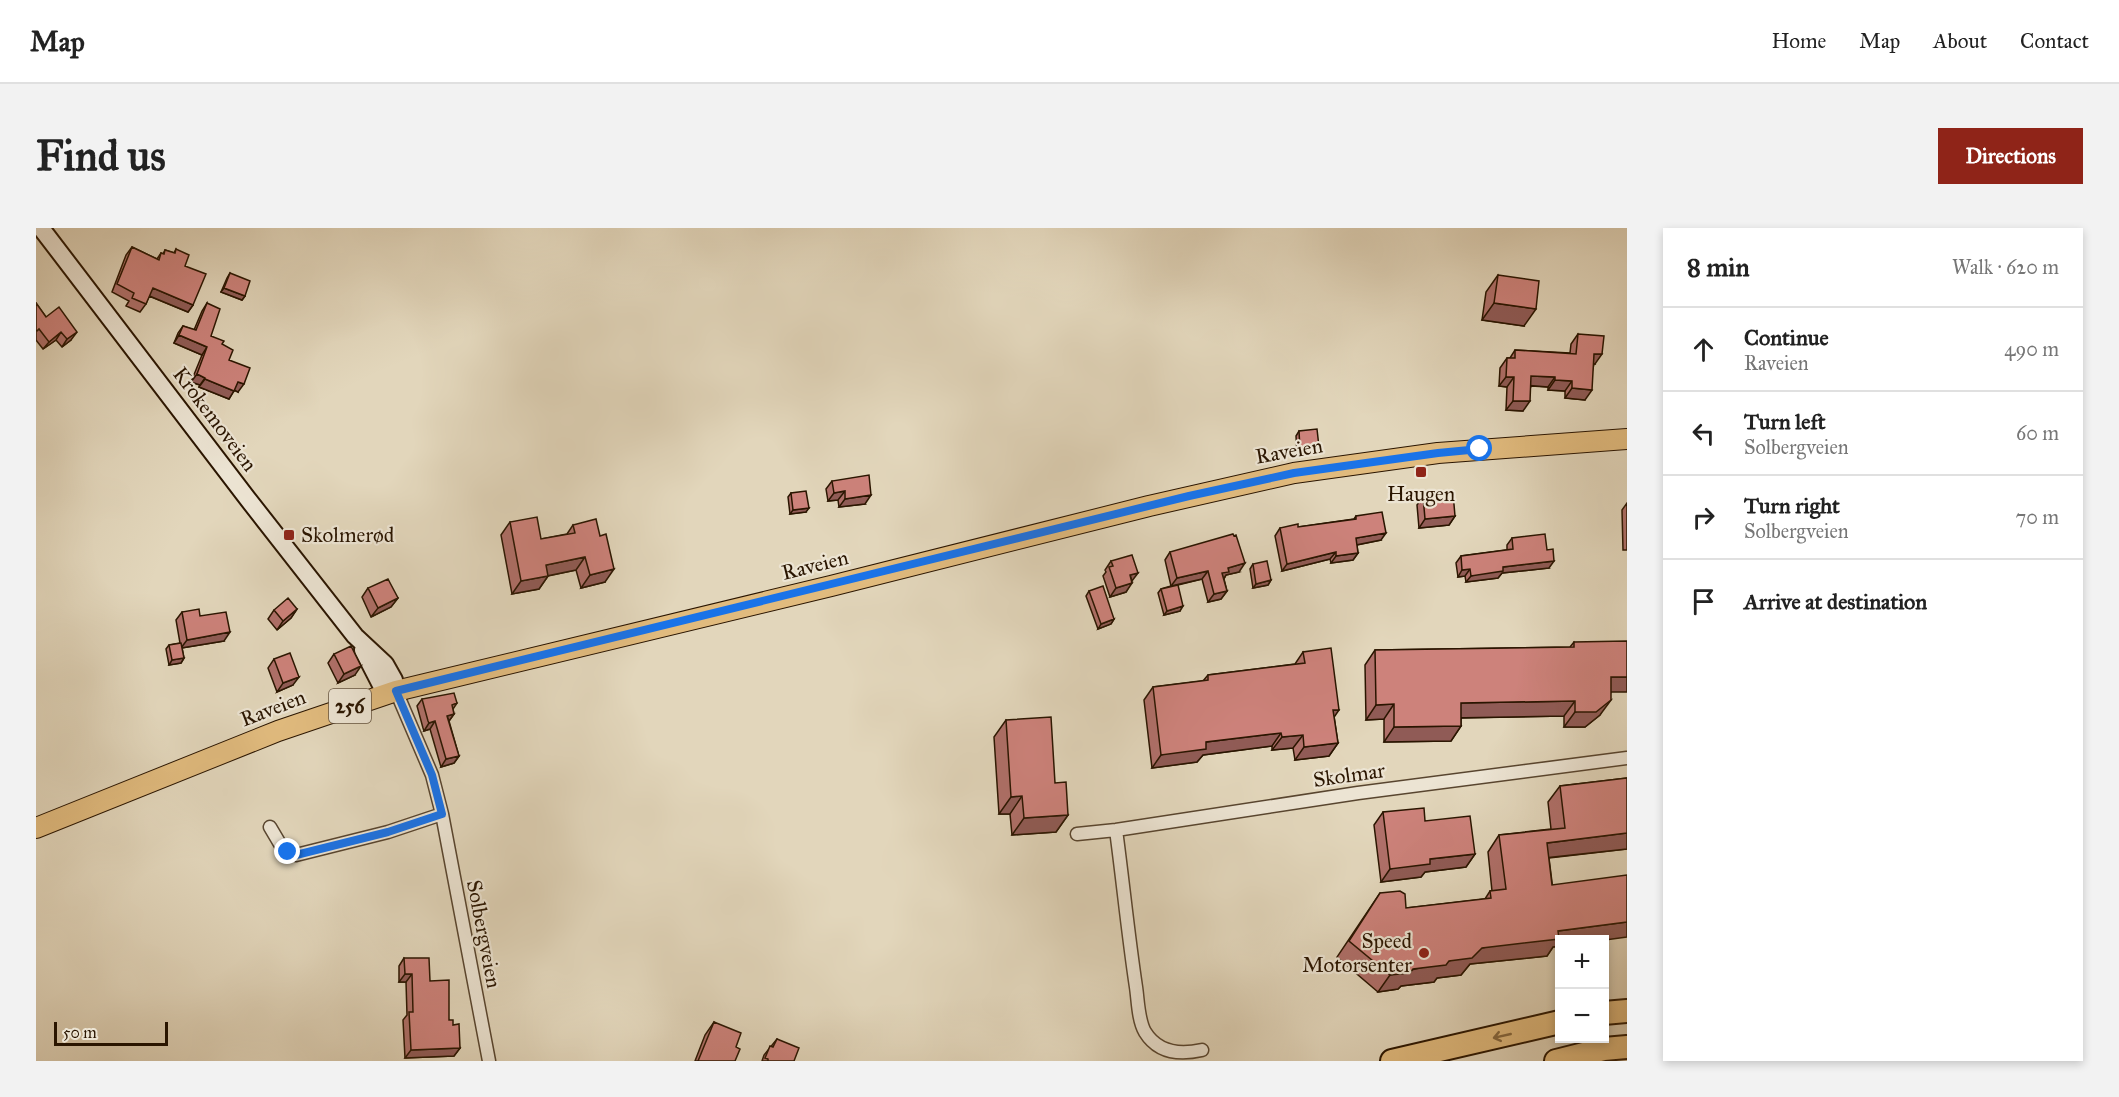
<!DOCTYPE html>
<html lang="en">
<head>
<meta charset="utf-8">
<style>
	body { margin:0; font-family:"IM FELL Great Primer",serif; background:#f2f2f2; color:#222 }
	.controls { position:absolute; right:18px; bottom:18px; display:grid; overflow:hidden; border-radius:0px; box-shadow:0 3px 9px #0003 }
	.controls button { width:54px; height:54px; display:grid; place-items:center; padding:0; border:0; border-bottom:2px solid #e0e0e0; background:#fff; color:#222; font:30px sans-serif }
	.scale { position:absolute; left:18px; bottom:15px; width:114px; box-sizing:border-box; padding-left:6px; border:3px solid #2a1500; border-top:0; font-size:16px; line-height:21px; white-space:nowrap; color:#2a1500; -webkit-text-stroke:4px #ece4d3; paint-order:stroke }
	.stop { position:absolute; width:18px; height:18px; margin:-14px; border:4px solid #1a73e8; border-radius:50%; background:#fff }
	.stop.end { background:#1a73e8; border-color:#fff; box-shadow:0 2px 6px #0008 }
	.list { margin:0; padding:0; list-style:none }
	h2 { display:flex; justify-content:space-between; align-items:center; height:78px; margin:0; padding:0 24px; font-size:26px }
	h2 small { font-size:20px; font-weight:400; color:#767676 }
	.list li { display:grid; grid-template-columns:39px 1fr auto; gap:18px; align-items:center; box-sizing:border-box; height:84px; padding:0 24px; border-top:2px solid #e0e0e0 }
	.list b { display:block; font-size:22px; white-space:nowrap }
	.list p { margin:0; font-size:20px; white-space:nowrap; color:#767676 }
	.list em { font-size:20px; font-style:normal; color:#767676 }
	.icon { flex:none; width:33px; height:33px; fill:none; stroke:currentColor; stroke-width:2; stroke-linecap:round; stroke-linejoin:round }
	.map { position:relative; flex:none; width:1591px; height:833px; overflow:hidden; border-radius:0px }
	header { display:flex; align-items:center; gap:36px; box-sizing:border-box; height:84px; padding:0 30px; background:#fff; border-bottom:2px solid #e0e0e0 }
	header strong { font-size:28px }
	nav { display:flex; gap:33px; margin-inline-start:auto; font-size:21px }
	.intro { display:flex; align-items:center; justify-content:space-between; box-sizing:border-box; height:144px; padding:0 36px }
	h1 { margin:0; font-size:42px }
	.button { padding:15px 27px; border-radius:0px; background:#8f2418; color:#fff; font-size:21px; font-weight:700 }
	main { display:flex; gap:36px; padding:0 36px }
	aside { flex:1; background:#fff; border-radius:0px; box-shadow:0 3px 9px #0003 }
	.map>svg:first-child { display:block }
</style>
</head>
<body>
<header>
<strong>Map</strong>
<nav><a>Home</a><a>Map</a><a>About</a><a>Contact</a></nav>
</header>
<div class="intro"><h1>Find us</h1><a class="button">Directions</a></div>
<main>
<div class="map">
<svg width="1591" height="833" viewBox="0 0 1591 833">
	<rect width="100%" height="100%" fill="#e2d6bb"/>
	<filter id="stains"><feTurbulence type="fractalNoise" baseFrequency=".00333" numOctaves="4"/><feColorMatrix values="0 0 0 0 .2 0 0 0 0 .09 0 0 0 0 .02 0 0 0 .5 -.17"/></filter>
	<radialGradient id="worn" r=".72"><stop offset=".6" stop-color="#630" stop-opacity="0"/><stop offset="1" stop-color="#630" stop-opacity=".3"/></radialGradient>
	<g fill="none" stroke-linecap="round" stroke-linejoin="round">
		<g stroke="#58452f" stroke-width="15">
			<path id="street" d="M360,463l36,84 10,39 47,247
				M234,599l13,22 13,6 92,-23 54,-18
				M1080,602c7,52 12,104 20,157 2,13 2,33 9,45 13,21 35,23 57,18
				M1041,606l39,-4 242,-37 269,-35"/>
		</g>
		<g stroke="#2a1500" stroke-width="20">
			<path id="secondary" d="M5,0l206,270 108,138 30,28 9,16 2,11
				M327,422l18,35 15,6"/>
		</g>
		<g stroke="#2a1500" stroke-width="22">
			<path id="primary" d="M0,600l242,-97 118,-40 435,-105 318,-80 145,-33 144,-20 189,-14"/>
		</g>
		<g stroke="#2a1500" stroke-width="26">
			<path id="highway" d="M1568,785l23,-2
				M1356,833l168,-39
				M1520,833l48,-12 23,-2"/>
		</g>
		<use href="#street" stroke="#ece4d3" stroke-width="12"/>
		<use href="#secondary" stroke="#ece4d3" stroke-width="16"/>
		<use href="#primary" stroke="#e1bb7e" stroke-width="20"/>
		<use href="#highway" stroke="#e1bb7e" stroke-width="22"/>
	</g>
	<path fill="#b0706a" stroke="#2a1500" stroke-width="1.5" d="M96,19l25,12 4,-6 2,1 2,-4 9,3 2,-4 9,17 8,39 -5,7 -39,-16 -3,8 -6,8 -14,-6 3,-5 -17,-9 14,-37z
		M194,45l15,23 -3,4 -21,-8 6,-14z
		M1462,47l26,51 -42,-6 4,-28z
		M0,75l10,14 25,23 -9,7 -6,-7 -13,9 -7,-9z
		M171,75l4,33 11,8 7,16 9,32 -4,-2 -5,9 -30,-12 1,-2 -9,-3 11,-27 -28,-12 4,-10 5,-7 11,4 8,-19z
		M1542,106l17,30h-1l-9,36 -20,-2v-7l-17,-1v-3l-17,-1 -8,25 -17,-1 1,-23 -8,-1 1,-18 7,-10h3l5,-8 55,3 1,-9z
		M1263,203l17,21 -19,1 -1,-17z
		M796,253l33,23 -26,3 -1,-7 -10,1 -2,-12z
		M755,265l15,19 -16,2 -2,-17z
		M1387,268l32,20 -6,9 -30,3 -2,-23z
		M1591,275v47h-4l-1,-40z
		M1320,288l25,24 -24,5 1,8 -5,7 -22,3 -1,-4 -48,12 -7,-35 5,-8 18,-1 56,-8z
		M474,294l31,17 26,-5 6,-9 32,57 -24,6 -5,-18 -28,6 -9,13 -27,5 -11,-59z
		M1476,310l37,30 -47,5 -4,5 -32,4 -1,-6 -7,1 -2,-14 5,-7 46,-6v-5z
		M1134,324l69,20 -13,3 -2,4 3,12 -6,8 -13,3 -6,-23 -24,6 2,26 -16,4 -6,-22 3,-4 10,-3 -6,-26z
		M1075,333l21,20 -6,11 -16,5 -7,-21 3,-4 -1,-2z
		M1217,336l18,16 -3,5 -15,3 -3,-19z
		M332,360l30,10 -7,9 -20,10 -9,-20z
		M1053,363l25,28 -3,5 -13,5 -12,-33z
		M261,381l-6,9 -14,12 -9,-11 6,-9z
		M146,384l18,4 24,25 -42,7 2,10 -3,5 -12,2 -3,-16 3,-4 11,-2 -4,-23z
		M1538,414l37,50 -11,23 -15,12h-21v-11l-103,2v8l-10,15 -67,1v-23l-18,1 -1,-55 10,-15 195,-3z
		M1267,424l31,64 4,27 -9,13 -34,4 -2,-12 -21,2v-4l-69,9 -6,7 -45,6 -8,-68 9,-13 50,-6 5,-6 87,-11z
		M298,426l21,21 -17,8 -10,-20z
		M238,431l19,26 -16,7 -9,-24z
		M386,471l35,4 -4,6 1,5 -5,7 10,35 -5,7 -13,4 -11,-38 -6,2 -1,-3 -6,-22z
		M970,492l49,63 13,32 -12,17 -44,3 -2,-21h-11l-5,-77z
		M1591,550v71l-78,9 11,88 -7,1 -6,9 -77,8 -9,11 -24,3 -3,4 -33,4 -3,3 -20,3 -41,-35 43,-64 26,15 79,-9 5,-8h2l-4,-39 11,-17 52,-6 -3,-27 12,-16z
		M1347,584l42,9 50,33 -9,13 -41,5 -4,5 -40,5 -7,-57z
		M368,730l26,23 19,39 4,5 7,23 -6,8 -49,2 -2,-38 4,-5 -1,-33h-7v-16z
		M678,794l22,25 -1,14h-40l10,-26z
		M741,811l17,22h-32l2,-6z"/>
	<path fill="#905b56" stroke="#2a1500" stroke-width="1.5" d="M117,60l40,17 -5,7 -41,-17z
		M188,60l21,8 -3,4 -21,-8z
		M1458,75l42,6 -12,17 -42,-6z
		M25,104l-5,8 -13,9 6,-7z
		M41,104l-6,8 -9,7 5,-8z
		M143,107l28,12 -5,8 -28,-12z
		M1558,126h8l-7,10 -7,-1z
		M161,146l8,4 -5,7 -9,-3z
		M1495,148l24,1 -7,10 -24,-2z
		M1470,149h8l-7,10 -8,-1z
		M169,151l29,12 -5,8 -30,-12z
		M1519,152l17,1 -7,10 -17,-1z
		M202,154l6,2 -6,8 -6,-3z
		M1536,160l20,2 -7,10 -20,-2z
		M1477,173h17l-7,10 -17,-1z
		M1283,219l-3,5 -19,1 3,-4z
		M809,263l-7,9 -10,1 6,-8z
		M835,267l-6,9 -26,3 6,-8z
		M773,280l-3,4 -16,2 3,-4z
		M1419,288l-6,9 -30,3 6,-9z
		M1350,305l-5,7 -30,6 5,-8z
		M1300,324l-6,7 -48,12 5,-7z
		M1322,325l-5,7 -22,3 5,-7z
		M549,329l-9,13 -39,8 9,-13z
		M1518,333l-5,7 -47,5 -4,5 -32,4 5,-6 32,-9z
		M1209,335l-6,9 -13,3 -3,5 -1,-7 6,-5z
		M578,341l-9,13 -24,6 9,-13z
		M1434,341l-5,7 -7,1 4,-7z
		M1172,343l-6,8 -31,7 6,-8z
		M1102,345l-6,8 -2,-6z
		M512,348l-9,13 -27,5 9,-13z
		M1235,352l-3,5 -15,3 3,-4z
		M1096,355l-6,9 -16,5 6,-9z
		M1191,363l-6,8 -13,3 6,-8z
		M362,370l-7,9 -20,10 7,-9z
		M1147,378l-3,5 -16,4 3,-4z
		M261,381l-6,9 -14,12 6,-9z
		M1078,391l-3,5 -13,5 3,-5z
		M194,404l-6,9 -43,7 6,-8z
		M148,430l-3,5 -12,2 3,-5z
		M325,438l-6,9 -17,8 6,-9z
		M263,449l-6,8 -16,7 6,-9z
		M1575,449h16v15h-27z
		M1575,472l-11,15 -15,12h-21l11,-15z
		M1539,473l-11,15 -114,2 11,-15z
		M1358,476l-10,15 -18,1 10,-15z
		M1297,482h6l-9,13z
		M418,486l-5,7 -2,-5z
		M399,493l-5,8 -6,2 5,-8z
		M1425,498l-10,15 -67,1 10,-15z
		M1245,505l-9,13 -69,9 -6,7 -45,6 9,-13 45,-13z
		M1267,507l-10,13 -21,2 10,-13z
		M1302,515l-9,13 -34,4 9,-13z
		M423,528l-5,7 -13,4 5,-8z
		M986,568l-12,18h-11l12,-17z
		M1032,587l-12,17 -44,3 12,-17z
		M1591,605v16l-92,10 12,-16z
		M1439,626l-9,13 -41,5 -4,5 -40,5 9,-13 40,-10z
		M1591,694v15l-22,3 -45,-1v7l-7,1 -6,9 -77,8 -9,11 -24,3 -3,4 -33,4 -3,3 -20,3 12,-17 59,-14 33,-13 76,-17z
		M369,746h7l-6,8h-7z
		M424,820l-6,8 -49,2 6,-8z"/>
	<path fill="#cd827b" stroke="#2a1500" stroke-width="1.5" d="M96,19l27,13 2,-7 3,1 1,-4 10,3 1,-4 13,6 -4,11 21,8 -13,31 -40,-17 -7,16 -14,-6 2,-5 -17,-9z
		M194,45l20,8 -5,15 -21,-8z
		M1462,47l41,6 -3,28 -42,-6z
		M0,75l10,14 13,-10 18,25 -10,7 -6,-7 -12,10 -10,-13 -2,2 -1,-1z
		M171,75l13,6 -9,27 13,5 -2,3 11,6 -4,10 21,8 -6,16 -6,-2 -4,9 -29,-12v-1l-8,-4 10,-27 -28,-12 4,-9 13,4z
		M1542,106l26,2 -2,18h-8l-2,36 -20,-2v-7l-17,-1v-3l-24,-1 -1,25h-17l1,-24h-8l1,-19h8v-8l61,4z
		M1281,201l2,18 -19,2 -1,-18z
		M833,247l2,20 -26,4v-8l-11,2 -2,-12z
		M770,263l3,17 -16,2 -2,-17z
		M1417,265l2,23 -30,3 -2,-23z
		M1346,284l4,21 -30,5 2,15 -22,3v-4l-49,12 -7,-36 18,-4v3l58,-8v-3z
		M501,289l4,22 34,-6 -2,-8 23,-6 4,17 6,-2 8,35 -24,6 -5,-18 -39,8 2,11 -27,5 -11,-59z
		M1197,306l1,2 2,-1 9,28 -17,5 1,4 -7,1 5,18 -13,3 -6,-23 -31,7 -7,-26z
		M1509,306l2,16 6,-1 1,12 -51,6v4l-32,5 -1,-7 -8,1 -1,-14 52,-7 -1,-11z
		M1096,327l6,18 -8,2 2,8 -16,5 -7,-21 4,-1 -2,-5z
		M1231,333l4,19 -15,4 -3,-20z
		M352,351l10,19 -20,10 -10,-20z
		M1142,357l5,21 -16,5 -6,-22z
		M1067,358l11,33 -13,5 -12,-33z
		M252,370l9,11 -14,12 -9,-11z
		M163,381l1,7 26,-4 4,20 -43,8 -5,-28z
		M1591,413v36h-16v23l-15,12h-21v-11l-114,2v23l-67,1v-23l-18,1 -1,-55 199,-3v-5z
		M145,415l3,15 -12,2 -3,-15z
		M315,418l10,20 -17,8 -10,-20z
		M1295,420l8,62h-6l5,33 -34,4 -1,-12 -21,2 -1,-4 -75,9v7l-45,6 -8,-68 55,-7v-5l97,-12 -2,-11z
		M254,425l9,24 -16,6 -9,-24z
		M418,465l3,10 -5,2 2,9 -7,2 12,40 -13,3 -11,-38 -6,2 -1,-2 -6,-22z
		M1015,489l4,66 11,-1 2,33 -44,3 -2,-22 -11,1 -5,-77z
		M1591,550v55l-80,10 5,42 75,-10v47l-69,9 1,8 -77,9 -10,10 -23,3 -3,4 -33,4 -3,4 -20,2 -41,-34 31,-48 20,-2 5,3 1,14 85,-10 -1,-7 16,-2 -7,-54 66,-7 -5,-42z
		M1388,580l1,13 45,-5 5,38 -45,5v5l-40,5 -7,-57z
		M368,730h25l1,23 19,-1v40h4v5l6,-1 1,24 -49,2 -2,-38h4l-1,-38h-7z
		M678,794l27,11 -5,14 4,2 -5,12h-37z
		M741,811l22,9 -5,13h-26v-2l-3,-1 5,-12 3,1z"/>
	<defs><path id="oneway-shaft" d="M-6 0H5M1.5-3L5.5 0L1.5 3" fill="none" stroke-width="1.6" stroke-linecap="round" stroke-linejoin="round" transform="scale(1.5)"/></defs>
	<use stroke="#86683f" href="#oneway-shaft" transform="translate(1466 808) rotate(167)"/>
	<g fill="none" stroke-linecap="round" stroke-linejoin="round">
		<path stroke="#1a73e8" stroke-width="8" d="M252,624l8,3 92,-23 54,-18 -10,-39 -36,-84 793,-195 105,-23 144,-20 42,-4"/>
	</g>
	<g fill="#8f2418" stroke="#ece4d3" stroke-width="2">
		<rect x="1379" y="238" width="12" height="12" rx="3"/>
		<rect x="247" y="301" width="12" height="12" rx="3"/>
		<circle cx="1388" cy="725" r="6"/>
	</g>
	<g text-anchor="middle" stroke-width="4.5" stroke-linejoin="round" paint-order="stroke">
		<rect fill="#ece4d3" stroke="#64533f" stroke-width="1.5" x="293" y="461" width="42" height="34" rx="4.5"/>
		<g font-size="20" font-weight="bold" fill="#2a1500">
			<text x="314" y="485">256</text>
		</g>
		<g font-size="21" fill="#2a1500" stroke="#ece4d3">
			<text transform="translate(179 191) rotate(53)" y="7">Krokemoveien</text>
			<text transform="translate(1253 223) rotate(-10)" y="7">Raveien</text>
			<text transform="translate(779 337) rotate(-14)" y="7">Raveien</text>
			<text transform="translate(237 480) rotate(-21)" y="7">Raveien</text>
			<text transform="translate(1313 547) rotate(-8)" y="7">Skolmar</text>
			<text transform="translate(448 706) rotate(79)" y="7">Solbergveien</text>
		</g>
		<g font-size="21" fill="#2a1500" stroke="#ece4d3">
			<text x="1385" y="273">Haugen</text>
			<text x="265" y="314" text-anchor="start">Skolmerød</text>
			<text x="1376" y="720" text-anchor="end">Speed<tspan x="1376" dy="24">Motorsenter</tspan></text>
		</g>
	</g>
	<rect width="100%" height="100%" filter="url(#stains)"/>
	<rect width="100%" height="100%" fill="url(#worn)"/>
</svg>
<div class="controls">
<button>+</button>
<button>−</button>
</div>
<div class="scale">50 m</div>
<div class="stop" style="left:1444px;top:221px"></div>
<div class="stop end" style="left:252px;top:624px"></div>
</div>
<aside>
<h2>8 min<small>Walk · 620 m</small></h2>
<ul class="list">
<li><svg class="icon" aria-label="ahead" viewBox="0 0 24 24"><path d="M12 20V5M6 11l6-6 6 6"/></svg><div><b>Continue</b><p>Raveien</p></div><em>490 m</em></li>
<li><svg class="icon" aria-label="left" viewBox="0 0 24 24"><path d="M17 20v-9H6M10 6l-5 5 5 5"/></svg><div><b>Turn left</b><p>Solbergveien</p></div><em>60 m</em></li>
<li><svg class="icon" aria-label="right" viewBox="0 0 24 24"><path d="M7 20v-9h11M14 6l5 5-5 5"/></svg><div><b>Turn right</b><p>Solbergveien</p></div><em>70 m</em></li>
<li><svg class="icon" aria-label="arrive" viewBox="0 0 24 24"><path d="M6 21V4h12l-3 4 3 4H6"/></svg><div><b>Arrive at destination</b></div></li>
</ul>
</aside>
</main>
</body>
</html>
